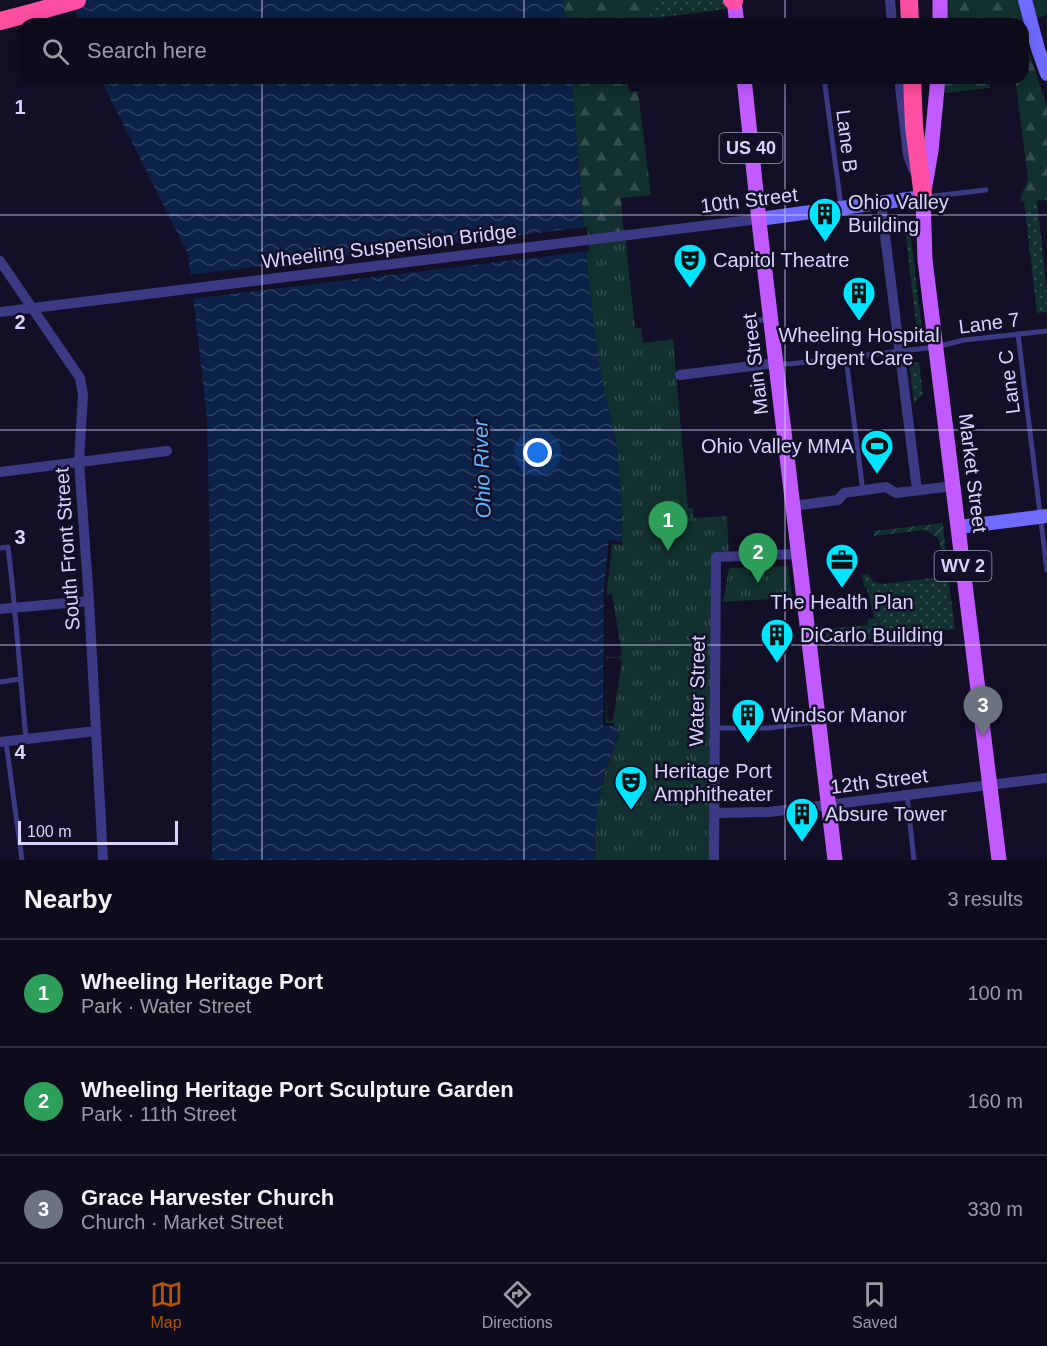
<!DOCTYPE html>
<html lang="en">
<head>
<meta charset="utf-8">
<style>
	body { margin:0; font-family:Helvetica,sans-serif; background:#1c1929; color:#f1f3f6 }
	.scale { position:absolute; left:18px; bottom:15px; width:160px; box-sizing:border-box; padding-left:6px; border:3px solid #d9d4ff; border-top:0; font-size:16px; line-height:21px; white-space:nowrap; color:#d9d4ff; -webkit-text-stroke:4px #130f26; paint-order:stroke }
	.you { position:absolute; left:538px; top:453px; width:21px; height:21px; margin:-15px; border:4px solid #fff; border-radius:50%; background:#1a73e8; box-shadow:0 0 0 9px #1a73e833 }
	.badge { display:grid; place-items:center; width:39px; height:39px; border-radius:50%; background:#b45309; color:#fff; font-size:20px; font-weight:700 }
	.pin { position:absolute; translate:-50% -50px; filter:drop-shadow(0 2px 3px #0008) }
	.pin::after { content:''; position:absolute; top:32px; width:21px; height:18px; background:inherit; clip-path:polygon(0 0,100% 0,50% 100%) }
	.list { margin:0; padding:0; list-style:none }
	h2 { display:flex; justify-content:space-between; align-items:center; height:78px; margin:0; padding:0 24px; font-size:26px }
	h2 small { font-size:20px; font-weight:400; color:#9b9ba3 }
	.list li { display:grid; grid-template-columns:39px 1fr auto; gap:18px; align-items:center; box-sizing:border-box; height:108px; padding:0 24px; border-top:2px solid #2e2b3b }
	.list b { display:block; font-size:22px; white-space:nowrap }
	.list p { margin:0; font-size:20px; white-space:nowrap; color:#9b9ba3 }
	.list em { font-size:20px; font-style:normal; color:#9b9ba3 }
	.icon { flex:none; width:33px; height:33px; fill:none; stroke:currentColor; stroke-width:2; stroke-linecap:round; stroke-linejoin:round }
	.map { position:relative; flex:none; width:1047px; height:860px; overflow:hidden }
	.search { position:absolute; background:#0e0b1c; box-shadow:0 3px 15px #0003; left:18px; right:18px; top:18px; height:66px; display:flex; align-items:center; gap:15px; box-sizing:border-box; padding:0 21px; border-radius:18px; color:#9b9ba3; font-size:22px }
	.sheet { height:402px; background:#0e0b1c }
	nav { display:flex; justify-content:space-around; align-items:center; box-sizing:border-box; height:84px; border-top:2px solid #2e2b3b; background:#0e0b1c; font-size:16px; color:#9b9ba3 }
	nav a { display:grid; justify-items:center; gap:3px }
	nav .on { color:#b45309 }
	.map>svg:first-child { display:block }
</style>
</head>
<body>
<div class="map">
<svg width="1047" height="860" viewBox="0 0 1047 860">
	<defs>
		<pattern id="grass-dots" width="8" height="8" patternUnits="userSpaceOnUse" patternTransform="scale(1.5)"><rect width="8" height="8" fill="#12302f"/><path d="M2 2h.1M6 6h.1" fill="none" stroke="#344d4e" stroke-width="1.8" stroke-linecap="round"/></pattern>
		<pattern id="forest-firs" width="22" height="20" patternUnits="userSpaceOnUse" patternTransform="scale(1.5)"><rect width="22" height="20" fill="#12302f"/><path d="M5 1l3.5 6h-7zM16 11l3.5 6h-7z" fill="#344d4e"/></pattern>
		<pattern id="park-tufts" width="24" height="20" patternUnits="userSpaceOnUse" patternTransform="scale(1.5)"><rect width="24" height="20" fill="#12302f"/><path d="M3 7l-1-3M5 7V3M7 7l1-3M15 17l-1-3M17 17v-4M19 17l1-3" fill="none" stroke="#344d4e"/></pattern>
		<pattern id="garden-furrows" width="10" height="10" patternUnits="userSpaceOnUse" patternTransform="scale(1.5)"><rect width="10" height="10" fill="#12302f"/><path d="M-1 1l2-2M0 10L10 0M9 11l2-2" fill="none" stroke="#344d4e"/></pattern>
		<pattern id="water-waves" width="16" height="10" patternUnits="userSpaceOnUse" patternTransform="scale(1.5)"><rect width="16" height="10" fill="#0c2248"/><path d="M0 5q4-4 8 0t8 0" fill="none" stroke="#2f4163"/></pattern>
	</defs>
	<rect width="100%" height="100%" fill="#130f26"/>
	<path fill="url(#grass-dots)" d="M652,0h82l1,8 -87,11z
		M1037,201l10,91v20l-10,1 -13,-111z
		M904,220h5l14,120 -5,2z
		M919,362l4,32 -9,9 -5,-40z
		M868,574l5,7 8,3 67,-8 7,53 -65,8 -15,-15 -3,-14 -6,-21h-2l-2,-12z"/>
	<path fill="url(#forest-firs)" d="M563,0h89l-5,24h-81z
		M940,0h107v15l-27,8v1h-80z
		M1023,35l24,71v94l-26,2v-6l7,-17 -13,-101h8z
		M572,78h55l2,14 9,-1 13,104 -30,3 2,27 2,10 2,52 -43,-54z
		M938,78h51l1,10 -54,6z"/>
	<path fill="url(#park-tufts)" d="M625,235l10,93h6l2,15 30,-4 15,169h5l1,10 33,-2 2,41h-12l-3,303h-119v-42l11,-49 13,-34 -16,-9 1,-138 5,-48 13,2v-33l-5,-62 -15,-66 -8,-51 -9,-90z
		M788,566l4,32 -69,4 6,-34z"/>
	<path fill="url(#garden-furrows)" d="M943,523l3,33 -2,1 -6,-19 -13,-8 -51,6v-5z
		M868,619h7v3l15,15 -64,7 -1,-15 43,-4z"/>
	<path fill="url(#water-waves)" d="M71,0h492l3,24h-486z
		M100,78h472l9,123 13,129 8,51 15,66 5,62v33l-13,-1 -5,47 -1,138h15c1,17 -9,30 -13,45 -7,30 -12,59 -10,89h-383v-191l-5,-251 -19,-164z"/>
	<path fill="#130f26" d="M587,227l2,24 -399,48 -2,-24z
		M609,540l13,2v3l-10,-1 -5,44v46v-38l4,-2 2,2h-1l10,58 -3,3h-10l-2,-2v5l2,-2h10l3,3 -9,58 -3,3 -3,-3v-43l-1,47h8v3h-11l1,-138z"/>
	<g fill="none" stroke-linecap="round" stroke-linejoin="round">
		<path stroke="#3d3a85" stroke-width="5" d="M824,78l17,128
			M925,197l61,-7
			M753,321l16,-2
			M1018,334l29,236
			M846,358l16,126
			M778,363l11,1 147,-17 28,-7 83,-9
			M0,548l8,-1c8,64 12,128 18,192
			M0,682l20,-3
			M715,728h54l48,-6
			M6,742l16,118
			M907,795l7,65"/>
		<path stroke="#3d3a85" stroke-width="10" d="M890,0l2,24
			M899,78l9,77 5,14
			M881,203l36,287
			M0,261l80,117 3,17 -4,66 10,140 14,259
			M0,312l759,-93
			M680,375l96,-12
			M0,472l167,-21
			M793,506l45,-6 6,-7 42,-6 10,6 57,-7
			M0,609l89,-8
			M0,742l96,-11
			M714,813l55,-1 278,-34
			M714,860l2,-303 83,-3"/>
		<path stroke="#6f6bff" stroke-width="14" d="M1025,0l13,49 9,25
			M759,219l164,-22
			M959,527l88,-11"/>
		<path stroke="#c25bff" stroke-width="15" d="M734,0l3,24
			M940,24v-24
			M744,78l16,152 75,630
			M938,78l-7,73 -8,46 2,63 74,600"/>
		<path stroke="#ff4fa3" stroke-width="18" d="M732,0l2,1
			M909,0l1,24
			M0,21l31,-8 46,-13
			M912,78l2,48 9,71"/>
	</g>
	<path fill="none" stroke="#d9d4ff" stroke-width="1.5" stroke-opacity="0.55" d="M262,0v24M524,0v24M785,0v24M262,78v782M524,78v782M785,78v782M0,215h1047M0,430h1047M0,645h1047"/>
	<defs>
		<g id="building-pin" transform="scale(1.725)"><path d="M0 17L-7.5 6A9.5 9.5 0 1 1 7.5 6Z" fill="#00e5ff" stroke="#130f26"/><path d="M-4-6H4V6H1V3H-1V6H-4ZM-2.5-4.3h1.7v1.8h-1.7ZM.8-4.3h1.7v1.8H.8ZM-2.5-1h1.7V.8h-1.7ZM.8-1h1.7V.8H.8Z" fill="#111"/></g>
		<g id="theatre-pin" transform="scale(1.725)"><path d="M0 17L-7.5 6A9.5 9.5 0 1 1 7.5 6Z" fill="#00e5ff" stroke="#130f26"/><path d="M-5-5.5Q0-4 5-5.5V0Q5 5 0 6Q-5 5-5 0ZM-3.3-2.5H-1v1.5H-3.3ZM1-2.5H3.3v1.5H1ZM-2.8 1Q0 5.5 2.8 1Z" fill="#111"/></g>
		<g id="stadium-pin" transform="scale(1.725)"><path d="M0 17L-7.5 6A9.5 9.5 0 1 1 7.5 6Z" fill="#00e5ff" stroke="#130f26"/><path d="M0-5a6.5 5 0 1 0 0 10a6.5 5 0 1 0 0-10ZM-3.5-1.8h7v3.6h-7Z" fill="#111"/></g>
		<g id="office-pin" transform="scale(1.725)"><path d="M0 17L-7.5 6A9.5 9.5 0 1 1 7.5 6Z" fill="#00e5ff" stroke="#130f26"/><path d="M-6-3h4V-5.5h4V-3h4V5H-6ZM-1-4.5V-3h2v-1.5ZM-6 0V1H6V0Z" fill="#111"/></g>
	</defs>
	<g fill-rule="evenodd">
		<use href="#building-pin" x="825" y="214"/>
		<use href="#theatre-pin" x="690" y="260"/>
		<use href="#building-pin" x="859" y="293"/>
		<use href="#stadium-pin" x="877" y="446"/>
		<use href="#office-pin" x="842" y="560"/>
		<use href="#building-pin" x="777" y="635"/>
		<use href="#building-pin" x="748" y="715"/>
		<use href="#theatre-pin" x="631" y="782"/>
		<use href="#building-pin" x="802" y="814"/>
	</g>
	<g text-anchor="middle" stroke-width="5" stroke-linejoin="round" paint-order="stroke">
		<g fill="#130f26" stroke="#9e99be" stroke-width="1.5">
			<rect x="719.5" y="133" width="63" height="30" rx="4.5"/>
			<rect x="934.5" y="551" width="57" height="30" rx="4.5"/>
		</g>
		<g font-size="18" font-weight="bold" fill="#d9d4ff">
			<text x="751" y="154">US 40</text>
			<text x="963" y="572">WV 2</text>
		</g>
		<g font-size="20" fill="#d9d4ff" stroke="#130f26">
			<text transform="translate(847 141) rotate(83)" y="7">Lane B</text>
			<text transform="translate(749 200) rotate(-7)" y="7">10th Street</text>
			<text transform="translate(389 246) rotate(-7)" y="7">Wheeling Suspension Bridge</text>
			<text transform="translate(989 323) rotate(-7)" y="7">Lane 7</text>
			<text transform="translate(755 364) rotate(-97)" y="7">Main Street</text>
			<text transform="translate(1009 382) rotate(-97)" y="7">Lane C</text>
			<text transform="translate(973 473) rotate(83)" y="7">Market Street</text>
			<text transform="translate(67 549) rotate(-94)" y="7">South Front Street</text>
			<text transform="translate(697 691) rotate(-89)" y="7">Water Street</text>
			<text transform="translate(879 781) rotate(-7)" y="7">12th Street</text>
		</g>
		<g font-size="20" fill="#d9d4ff" stroke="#130f26" text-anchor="start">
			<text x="848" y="209">Ohio Valley<tspan x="848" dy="23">Building</tspan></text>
			<text x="713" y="267">Capitol Theatre</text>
			<text x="859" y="342" text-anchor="middle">Wheeling Hospital<tspan x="859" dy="23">Urgent Care</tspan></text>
			<text x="854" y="453" text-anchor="end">Ohio Valley MMA</text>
			<text x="842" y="609" text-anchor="middle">The Health Plan</text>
			<text x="800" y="642">DiCarlo Building</text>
			<text x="771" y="722">Windsor Manor</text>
			<text x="654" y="778">Heritage Port<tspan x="654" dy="23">Amphitheater</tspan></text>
			<text x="825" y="821">Absure Tower</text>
		</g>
		<g font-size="21" font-style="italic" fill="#62b6ff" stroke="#130f26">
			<text transform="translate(482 469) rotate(-92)" y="7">Ohio River</text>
		</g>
	</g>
	<g font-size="20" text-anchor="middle" font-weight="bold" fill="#d9d4ff" stroke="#130f26" stroke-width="5" stroke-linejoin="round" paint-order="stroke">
		<text x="20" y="114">1</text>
		<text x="20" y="329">2</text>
		<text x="20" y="544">3</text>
		<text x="20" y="759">4</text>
	</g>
</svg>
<div class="scale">100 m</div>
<div class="you"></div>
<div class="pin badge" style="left:668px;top:551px;background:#2e9e5b">1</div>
<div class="pin badge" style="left:758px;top:583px;background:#2e9e5b">2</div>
<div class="pin badge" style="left:983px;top:736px;background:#6b7280">3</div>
<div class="search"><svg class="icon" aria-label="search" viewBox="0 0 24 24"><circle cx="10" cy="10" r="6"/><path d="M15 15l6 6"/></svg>Search here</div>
</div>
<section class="sheet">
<h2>Nearby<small>3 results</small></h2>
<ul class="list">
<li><span class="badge" style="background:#2e9e5b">1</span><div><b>Wheeling Heritage Port</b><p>Park · Water Street</p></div><em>100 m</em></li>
<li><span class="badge" style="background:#2e9e5b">2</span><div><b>Wheeling Heritage Port Sculpture Garden</b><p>Park · 11th Street</p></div><em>160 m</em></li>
<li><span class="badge" style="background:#6b7280">3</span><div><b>Grace Harvester Church</b><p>Church · Market Street</p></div><em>330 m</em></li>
</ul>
</section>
<nav>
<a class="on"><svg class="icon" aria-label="map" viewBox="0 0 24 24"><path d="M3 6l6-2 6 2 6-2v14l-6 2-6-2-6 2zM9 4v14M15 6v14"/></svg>Map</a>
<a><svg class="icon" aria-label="directions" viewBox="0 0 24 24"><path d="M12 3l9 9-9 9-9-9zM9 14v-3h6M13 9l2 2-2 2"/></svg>Directions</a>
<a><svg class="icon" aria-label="saved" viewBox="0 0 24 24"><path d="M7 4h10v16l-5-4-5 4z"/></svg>Saved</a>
</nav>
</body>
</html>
